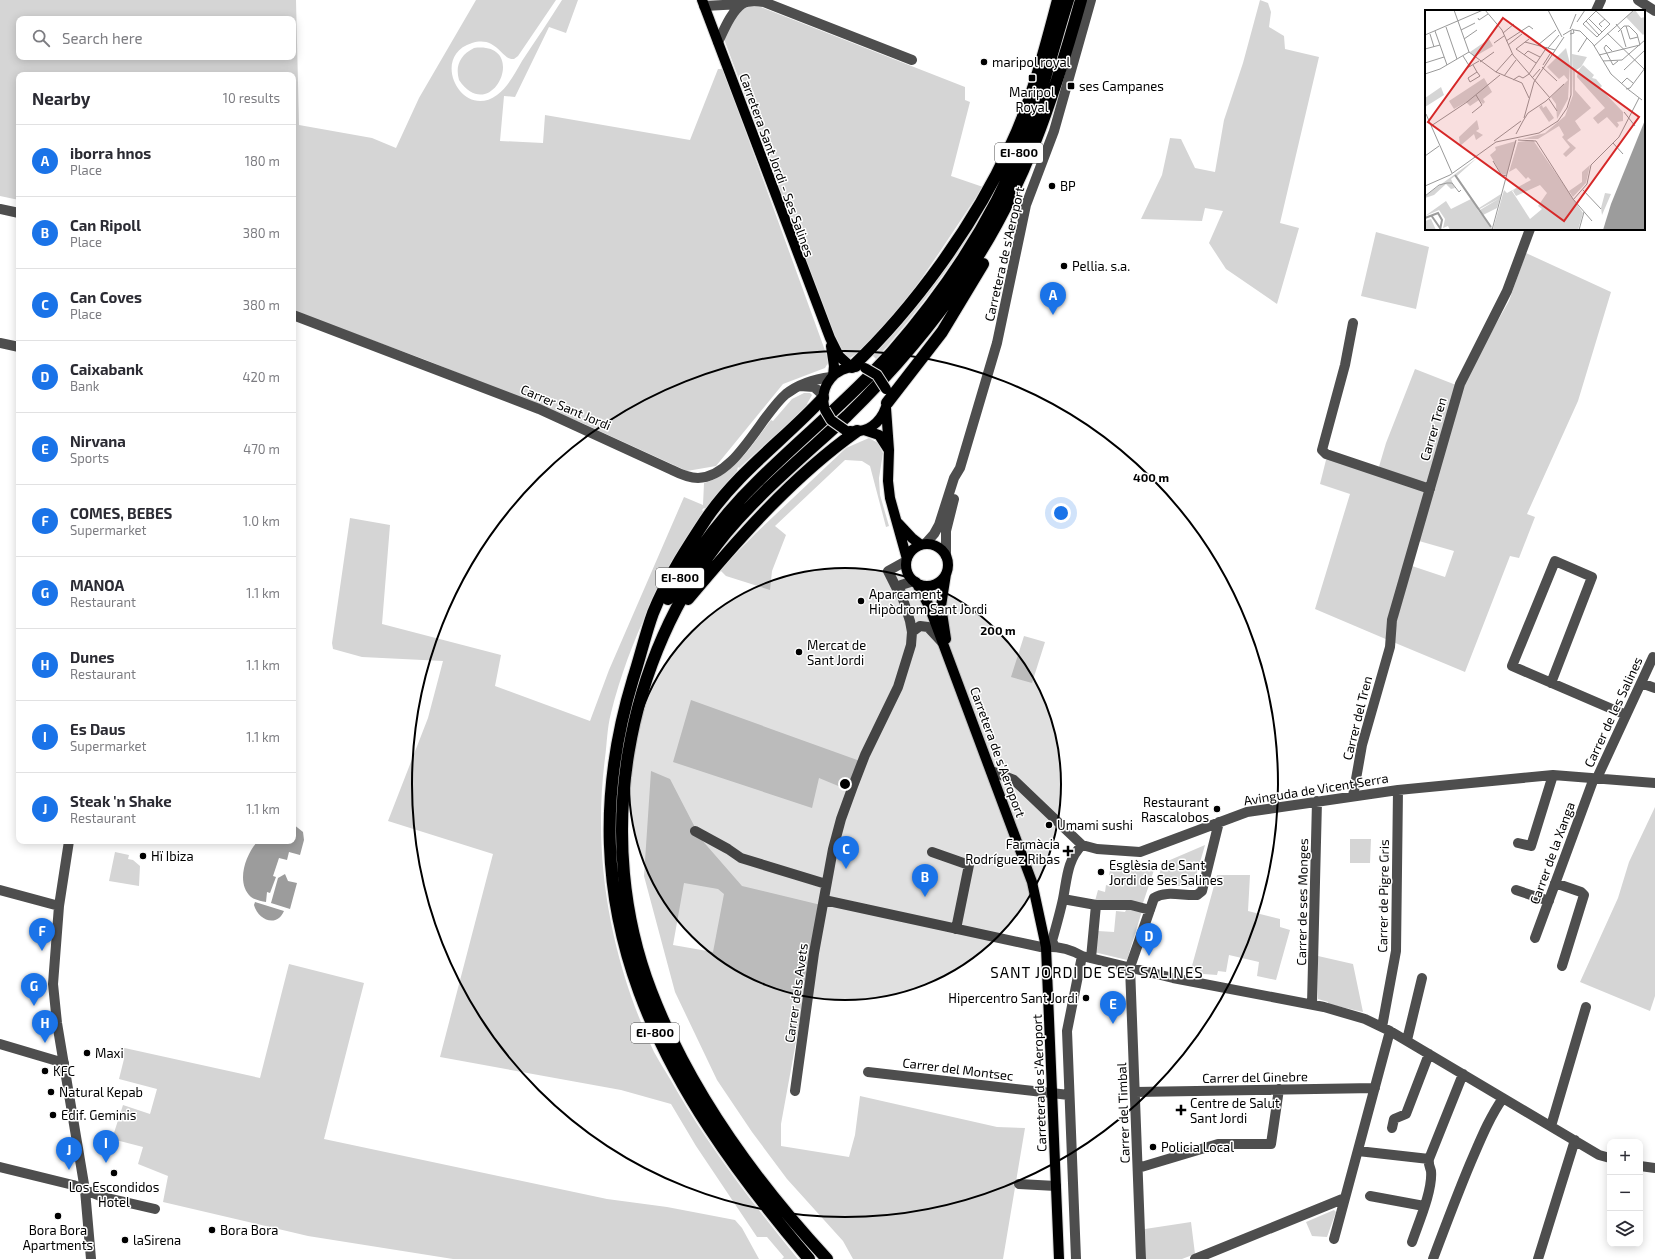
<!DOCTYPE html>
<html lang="en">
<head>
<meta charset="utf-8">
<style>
	body { margin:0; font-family:"Exo 2",sans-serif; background:#f7f7f7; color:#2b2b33 }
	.controls { position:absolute; right:12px; bottom:12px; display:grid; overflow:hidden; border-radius:8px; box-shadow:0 2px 10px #0003 }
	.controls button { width:36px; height:36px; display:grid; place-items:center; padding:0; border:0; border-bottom:1px solid #e1e1e2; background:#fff; color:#2b2b33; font:20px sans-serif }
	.you { position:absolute; left:1061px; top:513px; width:14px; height:14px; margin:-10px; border:3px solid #fff; border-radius:50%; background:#1a73e8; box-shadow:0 0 0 6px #1a73e833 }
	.badge { display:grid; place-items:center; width:26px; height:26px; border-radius:50%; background:#1a73e8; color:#fff; font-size:13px; font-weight:700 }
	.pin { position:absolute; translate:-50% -33px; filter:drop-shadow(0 1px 2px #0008) }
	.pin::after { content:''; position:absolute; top:21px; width:14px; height:12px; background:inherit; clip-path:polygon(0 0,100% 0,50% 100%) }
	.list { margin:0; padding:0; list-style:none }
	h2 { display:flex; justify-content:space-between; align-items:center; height:52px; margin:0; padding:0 16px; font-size:17px }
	h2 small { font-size:13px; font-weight:400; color:#7c7c81 }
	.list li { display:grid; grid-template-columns:26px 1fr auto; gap:12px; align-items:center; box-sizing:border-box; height:72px; padding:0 16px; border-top:1px solid #e1e1e2 }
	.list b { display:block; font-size:15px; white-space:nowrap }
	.list p { margin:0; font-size:13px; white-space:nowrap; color:#7c7c81 }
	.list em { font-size:13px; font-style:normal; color:#7c7c81 }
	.icon { flex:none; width:22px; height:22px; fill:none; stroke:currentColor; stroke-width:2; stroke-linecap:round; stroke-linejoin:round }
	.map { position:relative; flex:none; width:1655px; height:1259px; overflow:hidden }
	.search { position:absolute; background:#fff; box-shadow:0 2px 10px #0003; left:16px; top:16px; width:280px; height:44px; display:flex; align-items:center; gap:10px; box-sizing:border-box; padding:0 14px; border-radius:8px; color:#7c7c81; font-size:15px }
	.panel { position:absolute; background:#fff; box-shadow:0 2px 10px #0003; left:16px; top:72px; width:280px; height:772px; border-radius:8px }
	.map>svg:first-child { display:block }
</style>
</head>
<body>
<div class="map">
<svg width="1655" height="1259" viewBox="0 0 1655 1259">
	<rect width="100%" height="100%" fill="#fff"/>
	<path fill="#d5d5d5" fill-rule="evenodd" d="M0,0h296l3,125 73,13 24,10 23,-50 57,-98h80l-38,56 -4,3c-12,2 -17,-24 -42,-16 -43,13 -10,78 25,52 11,-8 18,-22 25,-34 13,-20 27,-40 40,-61h16l-12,33 -17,-6 -34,70 -11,-1 -4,45 43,2 2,-28 145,25 28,-71h5l104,287 1,7 -3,5 -42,16 -67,82 -29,5 -105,-48 -156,-63 -133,-49v-236h-274v125l-19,-4zM19,19h274v38h-274z
		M1260,0l8,3 3,9 -2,15 15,9 1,13 34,8 -39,166 19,5 -22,76 -51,-35 -17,-26 14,-32 -18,-3 -3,13 -61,-2 21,-44 8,-37 11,1 14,29 20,4 9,-52 19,-57z
		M744,6l17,1 204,80v13l5,2 -19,74 32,11c-26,38 -50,77 -78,114 -16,21 -33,43 -55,57l-6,-3 -12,-26 -108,-290 8,-17z
		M474,48c57,-7 18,80 -15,32 -4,-14 1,-25 15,-32z
		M1015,145c-8,17 -15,36 -24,53 -33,60 -70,110 -115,161l-4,-4 24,-28z
		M1376,232l53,15 -13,62 -55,-13z
		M1526,253l85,39 -33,109 -51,113 8,3 -16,41 -9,-2 -45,116 -72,-30 5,-27 14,-49 33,11 9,-26 -35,-10 48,-166 42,-74z
		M1415,369l41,16 -28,100 -50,-15 8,-27z
		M804,393h6l2,2 -5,9 2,2 -34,32 -2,-1 -34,31 -1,-1 -1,4 -31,38 -2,-1 -2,2 2,2c-42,65 -74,126 -93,201 -4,15 -4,31 -6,45 -13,101 6,203 49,294 7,13 16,26 23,39 35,60 77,114 121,168h-16l2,-2 -17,-20h-10l-61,-91 -25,-42 -50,-14 -181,-33 53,-203 -105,-33 40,-103 15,-57 -81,-4 -29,-8 -1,-6 18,-125 40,7 -8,99 119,31 -6,31 95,35 19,-51 75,-173 19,8 1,-22c30,-7 49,-40 67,-63l2,1 19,-22z
		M869,438l9,5 5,10 -4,25 1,17 9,31 -3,1 -16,-61 -8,-5 -17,-1 -70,66 11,9 -14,36 -2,19 -44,-14 -6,-6 36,-37 90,-85z
		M1329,457l96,33 -37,150 -73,-31 35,-115 -30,-10 6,-24z
		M1024,636l21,6 -13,41 -21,-6z
		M691,700l169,61 -12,29 -29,-12 -7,30 -139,-46z
		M651,771l19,8 31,60 41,47 79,19 -40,219v22l68,11 6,-22 5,-39 137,31 28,1 -22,131h-150l-10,-18 -56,-62 -35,-47 -35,-52 -42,-88 -31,-116zM684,883l34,6 6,5 -11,58 -40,-7z
		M1655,807v189l-5,15 -70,-29 38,-84 11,-36z
		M1350,839h21l-1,24h-20z
		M1205,845l-12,42 -26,-2v-2l-11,1 7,-21z
		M115,852l14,3 -1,4 5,1 7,6 -1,20 -30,-5z
		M1112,860l42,10 -11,33 -48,-2 3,-11 7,2 1,-7 3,1 3,-10 -3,-1z
		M1217,875h33l-2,36 32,8v8l10,3 -14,50 -19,-4 2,-14 -30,-7 -3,17 -8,-1 -1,4 -27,-2z
		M1127,908l15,3 -15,49 -33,-8 4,-21 16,1 2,-21 9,1z
		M1318,956l35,8 10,48 -35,-8v-2l-10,-3z
		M289,964l75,19 -40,156 283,60 60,8 68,13 7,8 17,31h-306l-145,-23 -145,-34 5,-26 -30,-12 5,-17 -31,-8 11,-34 27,9 7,-25 -38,-10 5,-20 -4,-12 140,31z
		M1334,1210l2,2 -9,25 -15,-1 -6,-14z
		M1191,1222l4,32 -13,5h-36l-1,-30z"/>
	<path fill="#9c9c9c" d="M293,824l10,8 1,8 -4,15 -11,-3 -2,8 -8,-2 -6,18 3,1 -6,16 -3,-1 -1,10c-5,-1 -11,-2 -15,-5 -16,-14 -5,-44 7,-56h35z
		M285,874l3,7 9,2 -7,26 -19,-6 7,-25z
		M255,902l29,9c-7,17 -26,9 -30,-6z"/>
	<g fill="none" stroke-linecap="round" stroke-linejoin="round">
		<g stroke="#dbdbdb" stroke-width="12">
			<path id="major" d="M702,0l128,338 9,18 12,11
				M831,346l3,20 -1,10
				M824,406c-4,-21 11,-39 32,-39
				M886,408l3,42 -1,31 2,17 17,61
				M864,430l15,5 9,14
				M850,431c17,2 30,-7 36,-24
				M898,523l14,15 9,7
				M906 565a21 21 0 1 1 42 0a21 21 0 1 1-42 0Z
				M946,574l-5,32 5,33
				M916,582l13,24 103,276 14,65 13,312"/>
		</g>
		<g stroke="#dbdbdb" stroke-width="14">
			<path id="highway" d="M852,367c63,-60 122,-142 158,-220 22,-46 35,-98 48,-147
				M887,403l55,-71 41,-68
				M668,599c25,-43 53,-82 89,-117 44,-44 93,-83 135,-130 54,-62 102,-134 132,-211 18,-46 29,-94 44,-141
				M688,599c50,-60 104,-122 169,-168
				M809,1259c-147,-173 -247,-346 -176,-580 7,-21 12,-44 20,-66 13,-33 34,-65 53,-94 32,-47 79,-80 117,-121
				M827,1259c-72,-78 -138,-169 -176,-268 -58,-151 -27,-333 75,-458 36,-43 80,-79 121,-117 44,-43 84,-89 118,-140 59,-87 88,-176 116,-276"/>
		</g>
		<path stroke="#4e4e4e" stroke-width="10" d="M1638,0l17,11
			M704,6l38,-2
			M1596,11l5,-11
			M718,42c6,-12 13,-30 24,-38 6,-4 15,-3 22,-2l148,58
			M0,209l19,4
			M293,315l246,94 133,61c8,4 17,8 26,8 38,-1 62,-62 88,-84 14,-11 29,-15 45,-17
			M1353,323l-8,42 -23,85 4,4 104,35
			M0,343l19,4
			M800,386l14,1 9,8
			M925,544l9,-10 5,-9 15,-47 6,-10 37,-125 29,-138 28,-74 37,-131
			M946,556v-25l8,-32
			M900,595l-12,-24 18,-10
			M912,632l8,-6 8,1 13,14
			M1551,683l41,-106 -37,-16 -43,105 114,49
			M1641,683l14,5
			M991,771l23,9 68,65 15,4 43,3 107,-40 151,-22 155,-15 102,8
			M1597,778l56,-121
			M1353,796l9,-51 28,-98 2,-27 68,-236 47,-93 23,-62
			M695,831l33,18 13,9 85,26
			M69,841l-10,65 -6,78 4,39 28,167 6,69
			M1518,843l13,3 22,-71
			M932,852l37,13 -13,64
			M1555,883l26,9 3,3 -22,71
			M0,890l59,16
			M1516,890l33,11
			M1063,899l33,6h35l19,5
			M824,900l217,47c15,-1 28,1 41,9l91,22 151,29 41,12 25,12 209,124 11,3
			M1535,938l59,-160
			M1055,947l-3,-6c4,-14 8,-28 11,-42 4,-20 4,-39 19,-54
			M1091,958l5,-53
			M1312,1004l5,-203
			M1382,1027l14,-76 2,-161
			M1407,1040l15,-62
			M0,1044l64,19
			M868,1072l201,23
			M795,1091l19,-138 19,-104 8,-30 12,-33 12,-31 33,-68 13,-42 1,-13 -2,-11 -10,-31 1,-5 13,-4
			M1135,1092l240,-4
			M1551,1126l35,-119
			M1392,1128l2,-9 12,-5 23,-60
			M1358,1151l71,8
			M1640,1166l15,2
			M0,1167l73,18 30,12 52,12
			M1138,1168l80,-24h53l8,-55
			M1019,1184l37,2
			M1370,1196l54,10
			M1334,1239l56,-208
			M1412,1242c6,-18 21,-52 19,-71 -1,-4 -3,-7 -2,-12l34,-85
			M1076,1259l-9,-228 15,-75
			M1141,1259l-11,-292 24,-69c12,-8 29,-2 43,-3l5,-4 17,-69
			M1195,1259l150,-61
			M1433,1259c12,-32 24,-64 37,-95 10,-23 19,-46 33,-66
			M1538,1259l37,-119"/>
		<use href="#major" stroke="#000" stroke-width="10"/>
		<use href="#highway" stroke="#000" stroke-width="12"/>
		<g stroke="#dbdbdb" stroke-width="12" stroke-linecap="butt">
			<path id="major-bridge" d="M865,368l12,7 9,14
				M825,410l6,10 14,10"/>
		</g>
		<use href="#major-bridge" stroke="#000" stroke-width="10"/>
	</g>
	<circle cx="845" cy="784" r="216" fill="#000" fill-opacity=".12"/>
	<g fill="none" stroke="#000" stroke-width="2">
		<circle cx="845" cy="784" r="216"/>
		<circle cx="845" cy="784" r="433"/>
	</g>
	<g fill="#000" stroke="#fff" stroke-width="1.5">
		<circle cx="984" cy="62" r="4"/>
		<rect x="1028" y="74" width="8" height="8" rx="2"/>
		<rect x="1067" y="82" width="8" height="8" rx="2"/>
		<circle cx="1052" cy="186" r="4"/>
		<circle cx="1064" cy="266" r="4"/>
		<circle cx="861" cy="601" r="4"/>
		<circle cx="799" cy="652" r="4"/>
		<circle cx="1217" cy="809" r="4"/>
		<circle cx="1049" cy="825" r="4"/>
		<path d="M1066 845h4v4h4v4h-4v4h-4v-4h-4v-4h4z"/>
		<circle cx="143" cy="856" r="4"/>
		<circle cx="1101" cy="872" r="4"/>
		<circle cx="1086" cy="998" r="4"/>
		<circle cx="87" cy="1053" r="4"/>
		<circle cx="45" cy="1071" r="4"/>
		<circle cx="51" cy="1092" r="4"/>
		<path d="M1179 1104h4v4h4v4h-4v4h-4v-4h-4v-4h4z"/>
		<circle cx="53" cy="1115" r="4"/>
		<circle cx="1153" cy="1147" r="4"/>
		<circle cx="114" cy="1173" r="4"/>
		<circle cx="58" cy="1216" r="4"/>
		<circle cx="212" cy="1230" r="4"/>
		<circle cx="125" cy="1240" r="4"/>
	</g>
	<g text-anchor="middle" stroke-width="3" stroke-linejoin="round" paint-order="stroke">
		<g fill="#fff" stroke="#4c4c4c" stroke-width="1">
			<rect x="995" y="143" width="48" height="20" rx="3"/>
			<rect x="656" y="568" width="48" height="20" rx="3"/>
			<rect x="631" y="1023" width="48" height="20" rx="3"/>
		</g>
		<g font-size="12" font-weight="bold" fill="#000">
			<text x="1019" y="157">EI-800</text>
			<text x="680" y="582">EI-800</text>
			<text x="655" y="1037">EI-800</text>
		</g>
		<g font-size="13" fill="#000" stroke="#fff" text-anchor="start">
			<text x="992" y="67">maripol royal</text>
			<text x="1079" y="91">ses Campanes</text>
			<text x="1032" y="97" text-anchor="middle">Maripol<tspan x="1032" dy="15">Royal</tspan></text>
			<text x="1060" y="191">BP</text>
			<text x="1072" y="271">Pellia. s.a.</text>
			<text x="869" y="599">Aparcament<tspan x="869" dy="15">Hipòdrom Sant Jordi</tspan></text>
			<text x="807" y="650">Mercat de<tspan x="807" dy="15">Sant Jordi</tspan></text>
			<text x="1209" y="807" text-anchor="end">Restaurant<tspan x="1209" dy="15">Rascalobos</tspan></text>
			<text x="1057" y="830">Umami sushi</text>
			<text x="1060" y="849" text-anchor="end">Farmàcia<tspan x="1060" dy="15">Rodríguez Ribas</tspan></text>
			<text x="151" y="861">Hï Ibiza</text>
			<text x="1109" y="870">Esglèsia de Sant<tspan x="1109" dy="15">Jordi de Ses Salines</tspan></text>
			<text x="1078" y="1003" text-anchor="end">Hipercentro Sant Jordi</text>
			<text x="95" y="1058">Maxi</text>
			<text x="53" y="1076">KFC</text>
			<text x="59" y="1097">Natural Kepab</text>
			<text x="1190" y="1108">Centre de Salut<tspan x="1190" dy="15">Sant Jordi</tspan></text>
			<text x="61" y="1120">Edif. Geminis</text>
			<text x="1161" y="1152">Policia Local</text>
			<text x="114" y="1192" text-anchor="middle">Los Escondidos<tspan x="114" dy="15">Hotel</tspan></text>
			<text x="58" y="1235" text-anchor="middle">Bora Bora<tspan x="58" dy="15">Apartments</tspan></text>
			<text x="220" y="1235">Bora Bora</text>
			<text x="133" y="1245">laSirena</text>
		</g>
		<g font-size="13" fill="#000" stroke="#fff">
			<text transform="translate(777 165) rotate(70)" y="5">Carretera Sant Jordi - Ses Salines</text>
			<text transform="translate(1004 254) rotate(-77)" y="5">Carretera de s'Aeroport</text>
			<text transform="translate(566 407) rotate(23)" y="5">Carrer Sant Jordi</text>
			<text transform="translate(1433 429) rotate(-74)" y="5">Carrer Tren</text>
			<text transform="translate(1613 712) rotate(-65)" y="5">Carrer de les Salines</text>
			<text transform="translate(1357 718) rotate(-76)" y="5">Carrer del Tren</text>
			<text transform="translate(998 752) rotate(70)" y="5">Carretera de s'Aeroport</text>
			<text transform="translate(1316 789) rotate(-9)" y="5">Avinguda de Vicent Serra</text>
			<text transform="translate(1552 853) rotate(-70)" y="5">Carrer de la Xanga</text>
			<text transform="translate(1383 896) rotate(-89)" y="5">Carrer de Pigre Gris</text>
			<text transform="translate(1302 902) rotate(-89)" y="5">Carrer de ses Monges</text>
			<text transform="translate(796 993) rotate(-82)" y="5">Carrer dels Avets</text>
			<text transform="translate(958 1069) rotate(7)" y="5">Carrer del Montsec</text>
			<text transform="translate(1255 1077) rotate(-1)" y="5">Carrer del Ginebre</text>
			<text transform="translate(1039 1083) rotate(-92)" y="5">Carretera de s'Aeroport</text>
			<text transform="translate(1123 1113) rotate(-92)" y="5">Carrer del Timbal</text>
		</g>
		<g font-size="15" letter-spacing="1" fill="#000" stroke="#fff">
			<text x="1097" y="978">SANT JORDI DE SES SALINES</text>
		</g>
	</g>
	<g transform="translate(1425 10)">
		<rect width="220" height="220" fill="#fff"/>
		<path d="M210,0l6,8 4,-1v16l-2,2 -17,-18zM64,29l4,7 -19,11 -4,-5zM141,38l4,16 -2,35 -11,20 -1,-15 -5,-7 17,-17 -4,-5 -5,4 -12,-12zM147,44l15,3 -6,10 -6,4v19l16,18 -16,13 6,9 -14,10 9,8 -10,9 -3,-3 7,-7 -8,-10 2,-2 -5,-9 -21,13h-16l23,-6 20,-17 8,-21zM158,55l11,10 -2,3 4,1 6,7 -2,2 23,24v9l-6,1 2,3 -2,3 -10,-11 -9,7 -5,-6 12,-10 -28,-31 1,-6zM59,68l8,14 -9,7 2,3 -2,2 -4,-4 -9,6 -4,-4 -12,7 -5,-8zM16,77l3,8 -19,12v-9zM117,95l1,3 3,-2 8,12 -5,4 -10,-15zM52,110l2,9 -3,2 7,4 -7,5 -2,-6 -14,12 -1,-9zM108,130l50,73 -5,17h-128l-2,-4 -5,2 2,-9 -6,-9 -14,6 21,-15 5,8 20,-10 -16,-23 -4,3 4,9 -4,1 -5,-5 -12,11 -9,3v-2l52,-38 -20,18 22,32 22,-14 -1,4 -22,12 -2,-2 17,21 11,-39 3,3 24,-13 -3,-3 -2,2 -10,-11 -7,4 9,-30zM115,175l7,8 -9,13 4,3 -12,10 -18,-28 3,-2 -2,2 3,5zM91,131l-9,33 -5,1 -12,-20 6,-5 -1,-3zM165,155l-4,18 -13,14 -4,-6 13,-9v-10zM180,183l6,1 -9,21 -1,-7zM75,188l-3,10 -14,7 -3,-5zM6,209l5,11h-11v-9z" fill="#d5d5d5" fill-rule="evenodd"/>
		<path d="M220,110v110h-42l8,-26z" fill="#9c9c9c"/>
		<path fill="none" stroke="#9c9c9c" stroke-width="2" d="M30,165l36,52M6,205l9,13M0,208l13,-5 4,7 -2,10"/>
		<path fill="none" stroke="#999" stroke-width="1" d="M29,0l15,42 27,20 26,11 7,15M60,0l17,20 11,25 37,43M123,0l14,27M171,1l14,13 -13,13 -14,-13 14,-14M53,8l1,2 9,-6M163,8l14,14M161,11l13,14M152,12l8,-12M191,14l5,6 5,17M201,16l4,13 8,-2M21,17l11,32M177,17l-3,-3 6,-5M145,19l6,-15M36,20l14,-7M149,20l6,1 13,13 18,30 19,17M10,21l12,34M193,22l6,-6h5l8,8 3,11M78,23l11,-9M182,23l37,36M5,24l4,13M0,25l58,-25M138,25l10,-6 1,4 -4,1M39,29l13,-9M81,31l23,-15 4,3M100,32l30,8M69,33l10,-7M83,35l14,-11M113,35l18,-15M169,36l40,-36M123,38l11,-13M0,39l15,-4M91,39l20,14M91,39l13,-10M187,41l-6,-6 -2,3 9,17 5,-4M153,42l9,-14M99,45l4,-4 12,6M174,45l41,-10M38,46l7,11M178,51l19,-1 23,-20M55,52l14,-10M0,53l19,-6M48,55l4,7 3,4 -10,6 -2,-4 9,-6M118,55l7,-11M117,57l15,14M42,58l12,-7M199,60l21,-20M71,62l16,-18M0,64l15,-5 29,-17M79,66l12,-16M107,68l8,-9M88,70l6,-4 4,2 6,-4 18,-27M196,74l6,-6 6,5M201,79l4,-1 15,-20M204,80l13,10M124,89l8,12M199,102l11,14M47,103l10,-8 -6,-10M1,104l26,59M99,108l10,-36 30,-45M98,111l5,-8 18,-12 18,-17M6,116l36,-24 33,-27M91,124l7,-13M93,130l18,1 37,58 19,22M69,131l27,-20M188,133l10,11M0,146l14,-10M68,151l9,15 5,-1M0,176l25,-11 46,-33 43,-9 19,-12 9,-13 4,-13v-65M158,180l18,19M0,186l14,-11 8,-2h5l7,9 2,-2M148,190l14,-16 4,-19 28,-28 20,-39M67,220l24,-90M154,220l5,-18"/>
		<path fill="#d62828" fill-opacity="0.15" stroke="#d62828" stroke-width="2" d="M78,8l136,99 -75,104 -136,-99z"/>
		<rect width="220" height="220" fill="none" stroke="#000" stroke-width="2"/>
	</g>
	<circle cx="845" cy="784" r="6" fill="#000" stroke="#fff" stroke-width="2"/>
	<g font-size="12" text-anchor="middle" font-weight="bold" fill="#000" stroke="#fff" stroke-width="3" stroke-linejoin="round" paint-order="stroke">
		<text x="1151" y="482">400 m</text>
		<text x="998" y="635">200 m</text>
	</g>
</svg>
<div class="controls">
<button>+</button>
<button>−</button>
<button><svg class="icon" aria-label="layers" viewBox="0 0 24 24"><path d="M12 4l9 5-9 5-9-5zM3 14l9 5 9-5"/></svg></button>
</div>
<div class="you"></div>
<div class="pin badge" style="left:1053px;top:315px">A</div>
<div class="pin badge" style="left:925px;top:897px">B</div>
<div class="pin badge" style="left:846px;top:869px">C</div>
<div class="pin badge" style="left:1149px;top:956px">D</div>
<div class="pin badge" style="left:1113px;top:1024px">E</div>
<div class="pin badge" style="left:42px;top:951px">F</div>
<div class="pin badge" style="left:34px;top:1006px">G</div>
<div class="pin badge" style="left:45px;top:1043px">H</div>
<div class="pin badge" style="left:106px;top:1163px">I</div>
<div class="pin badge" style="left:69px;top:1170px">J</div>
<div class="search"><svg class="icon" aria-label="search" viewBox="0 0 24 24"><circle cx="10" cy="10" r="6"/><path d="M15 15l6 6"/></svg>Search here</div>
<section class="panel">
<h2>Nearby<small>10 results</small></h2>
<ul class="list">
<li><span class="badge">A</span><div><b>iborra hnos</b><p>Place</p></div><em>180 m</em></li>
<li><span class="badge">B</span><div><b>Can Ripoll</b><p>Place</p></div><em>380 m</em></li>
<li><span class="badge">C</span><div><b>Can Coves</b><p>Place</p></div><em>380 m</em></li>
<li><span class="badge">D</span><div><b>Caixabank</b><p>Bank</p></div><em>420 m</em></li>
<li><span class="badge">E</span><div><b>Nirvana</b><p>Sports</p></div><em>470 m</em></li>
<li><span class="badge">F</span><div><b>COMES, BEBES</b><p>Supermarket</p></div><em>1.0 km</em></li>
<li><span class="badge">G</span><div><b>MANOA</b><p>Restaurant</p></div><em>1.1 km</em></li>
<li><span class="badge">H</span><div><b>Dunes</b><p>Restaurant</p></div><em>1.1 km</em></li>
<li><span class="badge">I</span><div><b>Es Daus</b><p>Supermarket</p></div><em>1.1 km</em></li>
<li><span class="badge">J</span><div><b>Steak 'n Shake</b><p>Restaurant</p></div><em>1.1 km</em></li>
</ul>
</section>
</div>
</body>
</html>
